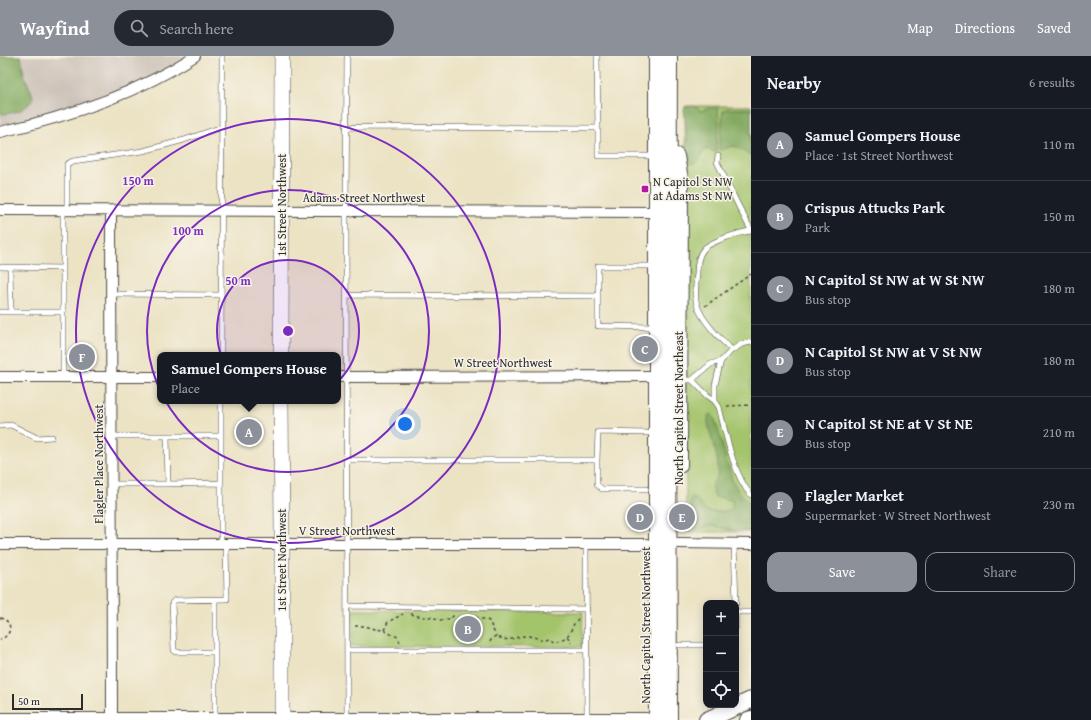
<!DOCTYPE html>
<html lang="en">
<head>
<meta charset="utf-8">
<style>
	body { margin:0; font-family:"Gentium Book Plus",serif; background:#242831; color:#f1f3f6 }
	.controls { position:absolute; right:12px; bottom:12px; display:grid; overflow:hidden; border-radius:8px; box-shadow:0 2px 10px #0003 }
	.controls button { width:36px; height:36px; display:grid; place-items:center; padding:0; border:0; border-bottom:1px solid #363941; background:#171b24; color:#f1f3f6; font:20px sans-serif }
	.scale { position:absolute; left:12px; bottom:10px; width:71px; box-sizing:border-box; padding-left:4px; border:2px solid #2b2b2b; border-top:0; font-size:11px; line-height:14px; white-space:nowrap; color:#2b2b2b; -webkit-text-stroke:3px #f7f3e8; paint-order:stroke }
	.you { position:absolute; left:405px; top:368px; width:14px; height:14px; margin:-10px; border:3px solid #fff; border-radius:50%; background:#1a73e8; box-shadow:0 0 0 6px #1a73e833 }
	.badge { display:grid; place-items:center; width:26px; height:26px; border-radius:50%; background:#8c9099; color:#fff; font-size:13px; font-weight:700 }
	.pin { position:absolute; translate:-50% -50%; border:2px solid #fff; box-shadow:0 1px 4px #0006 }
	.popup { position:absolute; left:157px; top:296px; width:184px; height:52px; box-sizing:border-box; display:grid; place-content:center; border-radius:8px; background:#171b24; filter:drop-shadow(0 1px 3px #0005); font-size:13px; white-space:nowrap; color:#9ea1a6 }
	.popup b { font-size:15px; color:#f1f3f6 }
	.popup::after { content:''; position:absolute; left:50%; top:100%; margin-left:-8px; border:8px solid transparent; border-top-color:#171b24 }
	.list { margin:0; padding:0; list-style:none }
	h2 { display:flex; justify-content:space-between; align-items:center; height:52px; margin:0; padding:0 16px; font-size:17px }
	h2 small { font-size:13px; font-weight:400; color:#9ea1a6 }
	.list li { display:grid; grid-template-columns:26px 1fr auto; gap:12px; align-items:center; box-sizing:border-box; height:72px; padding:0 16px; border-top:1px solid #363941 }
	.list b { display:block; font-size:15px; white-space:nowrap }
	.list p { margin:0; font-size:13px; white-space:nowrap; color:#9ea1a6 }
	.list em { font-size:13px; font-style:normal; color:#9ea1a6 }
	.actions { display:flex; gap:8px; padding:12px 16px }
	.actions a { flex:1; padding:9px 0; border:1px solid #8c9099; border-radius:12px; text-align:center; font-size:14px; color:#8c9099 }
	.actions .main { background:#8c9099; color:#fff }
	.icon { flex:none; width:22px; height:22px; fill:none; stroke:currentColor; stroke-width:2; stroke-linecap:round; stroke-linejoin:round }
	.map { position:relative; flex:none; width:751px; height:664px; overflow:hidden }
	header { display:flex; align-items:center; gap:24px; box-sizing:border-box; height:56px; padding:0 20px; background:#8c9099; color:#fff }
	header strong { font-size:19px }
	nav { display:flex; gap:22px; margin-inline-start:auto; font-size:14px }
	.search { width:280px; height:36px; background:#242831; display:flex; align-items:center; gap:10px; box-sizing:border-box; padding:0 14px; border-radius:22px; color:#9ea1a6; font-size:15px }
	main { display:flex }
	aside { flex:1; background:#171b24 }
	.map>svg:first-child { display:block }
</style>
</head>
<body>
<header>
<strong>Wayfind</strong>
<div class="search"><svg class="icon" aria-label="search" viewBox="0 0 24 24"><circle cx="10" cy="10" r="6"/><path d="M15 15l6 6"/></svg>Search here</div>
<nav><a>Map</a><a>Directions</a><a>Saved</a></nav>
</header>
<main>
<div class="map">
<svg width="751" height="664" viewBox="0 0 751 664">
	<rect width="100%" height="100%" fill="#f7f3e8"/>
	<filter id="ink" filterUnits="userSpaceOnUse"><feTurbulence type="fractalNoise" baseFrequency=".025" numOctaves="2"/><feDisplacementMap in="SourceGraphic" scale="8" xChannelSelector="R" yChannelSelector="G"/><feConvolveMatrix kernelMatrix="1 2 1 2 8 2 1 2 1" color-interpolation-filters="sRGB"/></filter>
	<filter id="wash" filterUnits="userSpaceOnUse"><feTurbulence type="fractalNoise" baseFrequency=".012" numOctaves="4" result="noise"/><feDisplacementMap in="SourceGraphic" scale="16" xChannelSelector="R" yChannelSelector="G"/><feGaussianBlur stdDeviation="0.9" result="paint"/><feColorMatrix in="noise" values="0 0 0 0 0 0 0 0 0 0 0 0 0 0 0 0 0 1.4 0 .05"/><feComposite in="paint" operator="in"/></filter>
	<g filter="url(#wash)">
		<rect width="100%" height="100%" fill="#ece3c4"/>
		<path fill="#cdc2b9" d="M0,0h196l-113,53 -83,22z"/>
		<path fill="#a4c46c" stroke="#68784c" d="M685,50h66v426h-63l-2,-2z
			M353,554l230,2 -1,35 -230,-1z"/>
		<path fill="#83aa60" stroke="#576a46" d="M0,0h21l3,19 8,18 1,6c-9,12 -17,14 -31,15l-2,-2z
			M693,50l5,2 2,3 5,-1 2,-2h11l1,16 -3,27 -2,1 -5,-3 -6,2 -3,7 -6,6 -5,-1 -2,-2v-22l-3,-30 4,-2z
			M726,53h25v47l-16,-10 -16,4 4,-39z
			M711,358l3,4 2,5 16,57 6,11 7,8 6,5v27h-16l-22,-5h-5l-7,3h-5l-5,-4 -1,-24 1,-3c8,0 8,8 15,12 6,3 16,1 23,1l2,-1 1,-2v-8l-17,-3c-1,-3 -4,-8 -3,-12 2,-5 6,-8 6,-14 1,-19 -11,-37 -10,-55z"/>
	</g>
	<g filter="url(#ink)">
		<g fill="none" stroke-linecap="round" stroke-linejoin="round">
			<g stroke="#484742" stroke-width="6">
				<path id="lane" d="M597,0l1,72
					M346,71l252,1v28h57
					M718,100l-1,6 22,45 12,23
					M63,154v167
					M67,155v-47l6,-3 70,-10 41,-11 38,-13
					M0,211l63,1
					M10,212l1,44
					M112,238l109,1
					M346,239l252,1
					M0,256h63
					M655,271l-57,-1v-60h58
					M732,294c-13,-12 -33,-32 -36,-49 -1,-9 0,-19 1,-28 0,-8 1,-17 6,-23 5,-8 38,-18 48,-19
					M221,299l1,-299
					M681,324h11l15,15 8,6 4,6c6,24 15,70 32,88
					M692,324l19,-16 10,-3 11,-11 10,-6 9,-2
					M221,345v143
					M715,345v-16l6,-24
					M0,370l11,-1 26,13 15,-1
					M112,380h109
					M167,380l1,48 52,-1
					M347,404h250v25l5,4h44
					M597,404l1,-28 50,1
					M112,428h56
					M734,487l2,60
					M586,488l1,174
					M347,550l240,3
					M736,554v2h15
					M736,571v-15
					M679,589h27
					M347,594h240
					M215,596h-39l-2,-2 -2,-47 3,-3 52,-1 -1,-55
					M215,663v-119
					M347,663l-1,-508 1,-155"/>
			</g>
			<g stroke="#484742" stroke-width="12">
				<path id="street" d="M0,76c68,-15 136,-38 195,-76
					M0,154l657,2
					M111,155l1,507
					M0,321h160
					M338,321l324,-1
					M678,487l73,1
					M0,488h646
					M0,662h646"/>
			</g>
			<g stroke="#484742" stroke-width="16">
				<path id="secondary" d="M281,299l1,-299
					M281,345l1,129v190"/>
			</g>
			<g stroke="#484742" stroke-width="18">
				<path id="primary" d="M669,0l-1,320 1,344
					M676,100l4,23 -1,286
					M657,664v-664
					M707,664l44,-20
					M748,664l3,-1"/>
			</g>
			<path stroke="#484742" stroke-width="1.5" stroke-dasharray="3 3" stroke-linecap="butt" d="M705,250l46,-32
				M727,350l24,-1
				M411,558l11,3h11l6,3h5l7,-2 3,-3
				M470,559l10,4h5l4,2 7,15
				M0,562c13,2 13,18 0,21
				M355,570h10l10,3 9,1 2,2 12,5 2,6
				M384,574l4,-8 15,-8
				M567,581l3,2 1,4
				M490,586l2,-4 4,-2c14,8 17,0 31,0 6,0 11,3 16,3 6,0 6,-3 11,3 22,-6 13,-13 25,-24"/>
			<use href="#lane" stroke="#fff" stroke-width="5"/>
			<use href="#street" stroke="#fff" stroke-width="10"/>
			<use href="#secondary" stroke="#fff" stroke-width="15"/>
			<use href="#primary" stroke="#fff" stroke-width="16"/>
		</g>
	</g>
	<circle cx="288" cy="275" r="71" fill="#7b2cbf" fill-opacity=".12"/>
	<g fill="none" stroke="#7b2cbf" stroke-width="2">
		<circle cx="288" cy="275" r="71"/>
		<circle cx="288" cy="275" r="141"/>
		<circle cx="288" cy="275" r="212"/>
	</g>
	<rect fill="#b5179e" stroke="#f7f3e8" stroke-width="1.5" x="641" y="129" width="8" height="8" rx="2"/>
	<g text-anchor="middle" stroke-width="3" stroke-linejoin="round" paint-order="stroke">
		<g font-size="12" fill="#2b2b2b" stroke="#f7f3e8" text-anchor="start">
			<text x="653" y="130">N Capitol St NW<tspan x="653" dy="14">at Adams St NW</tspan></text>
		</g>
		<g font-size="12" fill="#2b2b2b" stroke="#f7f3e8">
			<text x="364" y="146">Adams Street Northwest</text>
			<text transform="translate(282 149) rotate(-90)" y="4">1st Street Northwest</text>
			<text x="503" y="311">W Street Northwest</text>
			<text transform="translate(679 352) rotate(-90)" y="4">North Capitol Street Northeast</text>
			<text transform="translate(99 408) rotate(-90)" y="4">Flagler Place Northwest</text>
			<text x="347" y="479">V Street Northwest</text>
			<text transform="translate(282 504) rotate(-90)" y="4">1st Street Northwest</text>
			<text transform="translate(646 569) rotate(-90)" y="4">North Capitol Street Northwest</text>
		</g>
	</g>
	<circle cx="288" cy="275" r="6" fill="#7b2cbf" stroke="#f7f3e8" stroke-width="2"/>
	<g font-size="12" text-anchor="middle" font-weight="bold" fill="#7b2cbf" stroke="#f7f3e8" stroke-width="3" stroke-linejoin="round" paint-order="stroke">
		<text x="138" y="129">150 m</text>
		<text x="188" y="179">100 m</text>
		<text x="238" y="229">50 m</text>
	</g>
</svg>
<div class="controls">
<button>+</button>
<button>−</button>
<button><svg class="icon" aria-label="locate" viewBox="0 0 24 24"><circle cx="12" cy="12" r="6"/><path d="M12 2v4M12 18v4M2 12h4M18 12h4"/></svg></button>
</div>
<div class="scale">50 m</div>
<div class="you"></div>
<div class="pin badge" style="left:249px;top:376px">A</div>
<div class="popup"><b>Samuel Gompers House</b>Place</div>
<div class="pin badge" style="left:468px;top:573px">B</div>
<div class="pin badge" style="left:645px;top:293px">C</div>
<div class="pin badge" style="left:640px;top:461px">D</div>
<div class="pin badge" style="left:682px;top:461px">E</div>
<div class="pin badge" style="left:82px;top:301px">F</div>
</div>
<aside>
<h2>Nearby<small>6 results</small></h2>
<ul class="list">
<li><span class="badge">A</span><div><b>Samuel Gompers House</b><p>Place · 1st Street Northwest</p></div><em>110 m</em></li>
<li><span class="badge">B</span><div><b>Crispus Attucks Park</b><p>Park</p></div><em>150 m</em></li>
<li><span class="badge">C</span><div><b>N Capitol St NW at W St NW</b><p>Bus stop</p></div><em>180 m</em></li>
<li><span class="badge">D</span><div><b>N Capitol St NW at V St NW</b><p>Bus stop</p></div><em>180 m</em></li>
<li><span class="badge">E</span><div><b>N Capitol St NE at V St NE</b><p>Bus stop</p></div><em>210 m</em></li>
<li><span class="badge">F</span><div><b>Flagler Market</b><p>Supermarket · W Street Northwest</p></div><em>230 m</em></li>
</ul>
<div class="actions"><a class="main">Save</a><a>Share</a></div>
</aside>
</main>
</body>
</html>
